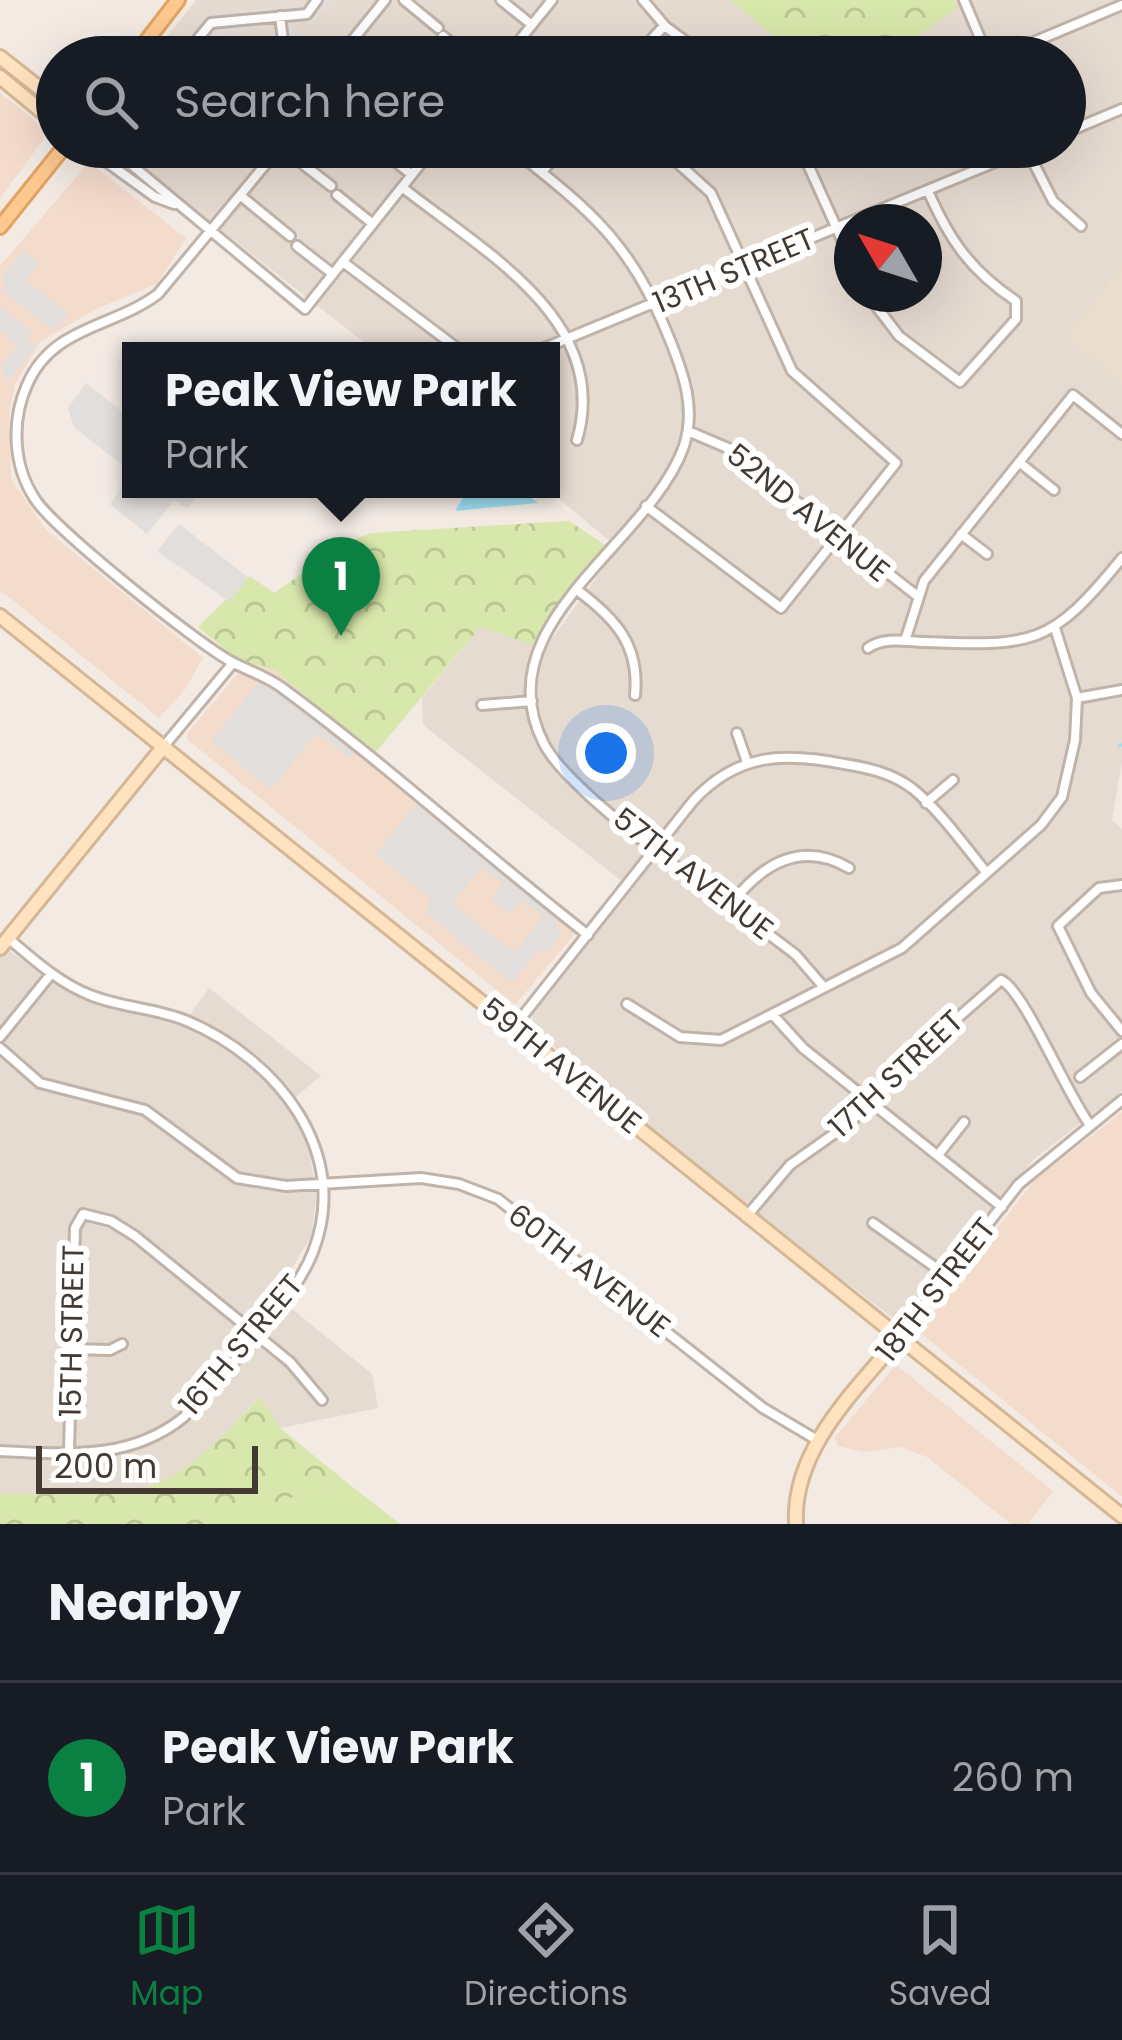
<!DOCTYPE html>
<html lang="en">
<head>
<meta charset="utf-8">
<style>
	body { margin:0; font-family:Poppins,sans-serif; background:#242831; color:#f1f3f6 }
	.compass { position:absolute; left:834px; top:204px; width:108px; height:108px; border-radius:50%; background:#171b24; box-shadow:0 12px 48px #0002; rotate:309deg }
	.scale { position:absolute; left:36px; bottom:30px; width:222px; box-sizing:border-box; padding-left:12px; border:6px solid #433a33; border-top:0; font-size:33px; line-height:42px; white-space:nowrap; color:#433a33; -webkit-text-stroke:9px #fff; paint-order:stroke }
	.you { position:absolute; left:606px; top:753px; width:42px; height:42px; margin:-30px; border:9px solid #fff; border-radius:50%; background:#1a73e8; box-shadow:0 0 0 18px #1a73e833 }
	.badge { display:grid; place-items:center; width:78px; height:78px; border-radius:50%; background:#0b8043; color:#fff; font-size:39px; font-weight:700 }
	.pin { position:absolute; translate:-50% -99px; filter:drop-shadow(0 3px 6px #0008) }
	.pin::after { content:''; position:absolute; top:63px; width:42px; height:36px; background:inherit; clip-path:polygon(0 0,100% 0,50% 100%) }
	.popup { position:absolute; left:122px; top:342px; width:438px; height:156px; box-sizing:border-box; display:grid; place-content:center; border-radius:0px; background:#171b24; filter:drop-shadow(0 3px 9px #0005); font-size:39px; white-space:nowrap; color:#9ea1a6 }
	.popup b { font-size:45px; color:#f1f3f6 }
	.popup::after { content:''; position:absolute; left:50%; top:100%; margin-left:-24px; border:24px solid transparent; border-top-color:#171b24 }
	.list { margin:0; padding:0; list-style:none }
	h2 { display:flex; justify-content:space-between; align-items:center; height:156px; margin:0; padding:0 48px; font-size:51px }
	h2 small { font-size:39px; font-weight:400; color:#9ea1a6 }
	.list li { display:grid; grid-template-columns:78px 1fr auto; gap:36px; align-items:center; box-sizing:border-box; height:192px; padding:0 48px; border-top:3px solid #363941 }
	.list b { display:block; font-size:45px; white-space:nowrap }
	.list p { margin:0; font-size:39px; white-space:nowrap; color:#9ea1a6 }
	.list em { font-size:39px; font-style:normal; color:#9ea1a6 }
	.icon { flex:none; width:66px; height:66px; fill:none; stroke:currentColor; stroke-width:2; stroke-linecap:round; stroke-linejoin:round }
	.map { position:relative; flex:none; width:1122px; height:1524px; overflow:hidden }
	.search { position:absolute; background:#171b24; box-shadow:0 12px 48px #0002; left:36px; right:36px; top:36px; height:132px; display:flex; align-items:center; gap:30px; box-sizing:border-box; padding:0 42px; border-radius:66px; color:#9ea1a6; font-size:45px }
	.sheet { height:348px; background:#171b24 }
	nav { display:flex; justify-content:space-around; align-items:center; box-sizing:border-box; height:168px; border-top:3px solid #363941; background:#171b24; font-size:33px; color:#9ea1a6 }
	nav a { display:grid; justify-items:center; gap:6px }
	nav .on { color:#0b8043 }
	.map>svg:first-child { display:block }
</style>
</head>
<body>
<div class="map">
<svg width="1122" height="1524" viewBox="0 0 1122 1524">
	<defs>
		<pattern id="forest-crowns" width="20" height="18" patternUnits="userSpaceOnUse" patternTransform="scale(3)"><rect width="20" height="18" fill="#d8e7ab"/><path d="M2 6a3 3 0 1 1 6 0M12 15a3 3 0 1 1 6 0" fill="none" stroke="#bbc794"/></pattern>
	</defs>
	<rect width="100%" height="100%" fill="#f2eae3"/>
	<path fill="#e6dbd1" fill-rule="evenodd" d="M196,0h926v268l-55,70 55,44v380l-10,58 10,9v262l-89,69 -135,162 -190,-145 -174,-147 -2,-14 100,-127 -209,-164 -1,-27 58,-71 65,21 73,-100 -71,-59 4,-138h-176l-260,-204h950v-90h-914zM852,222h72v72h-72z
		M9,951l68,45 105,30 27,-38 112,88 -35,29 23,41 7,53 -5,37 -35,60 96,78 6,34 -98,20 -21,-31 -56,62 -43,27 -44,10 -116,-2v-540z"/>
	<path fill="#f4dccd" d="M0,93l49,39 -49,66z
		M89,162l97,76 -29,46 -59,24 -57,33 -26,43 -6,30 2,65 35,51 157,128 -19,33 -25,27 -159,-128v-324z
		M247,662l27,8 309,254 -68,81 -327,-265 -1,-6z
		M1122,1112v385l-204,-166 116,-150z
		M896,1365l157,126 -25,33h-17l-84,-67 -27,-10 -36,5 -26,-6 -3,-9z"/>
	<path fill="#ebddcd" d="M1122,265v117l-56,-44z"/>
	<path fill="url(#forest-crowns)" d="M730,0h224l3,8 -36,26 -41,17 -21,6h-60z
		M569,521l36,24 -72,100 -53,-18 -105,126 -101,-83 -37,-11 -39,-32 52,-51 24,17 70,-49 27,-11z
		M260,1397l20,31 65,53 -133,43h-212v-30c145,-1 156,16 260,-97z"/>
	<path fill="#d8e7ab" d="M345,1481l55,43h-188l3,-3z"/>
	<path fill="#e2dedc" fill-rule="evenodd" d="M309,0h23l-19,23 -13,-4 -7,8 3,30h-22l-2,-25 6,-2 -1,-9 -11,1 1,6 -51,6 -3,-20 88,-9 3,5z
		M24,250l15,13 -13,17 43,34 -11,12 -8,3 -49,-40 5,-6 -5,-4z
		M0,307l32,25 -4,7 8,7 -28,35 -8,-14 17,-22 -17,-14z
		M86,383l45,36v53l-57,-45 -6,-19z
		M131,475v14h71l-15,19 -13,-8 -27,34 -37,-30z
		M179,524l69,53 -18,25 -73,-51z
		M262,678l92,75 -4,6 -33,-26 -46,56 -60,-48z
		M416,804l144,116 -5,7 7,6 -16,20 -7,-4 -27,34 -85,-69 3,-16 -54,-44zM482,867l21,17 -12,15 19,15 12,-14 21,16 -29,37 -62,-49z"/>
	<path fill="#9edef0" d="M468,489h51l19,14 -83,8z"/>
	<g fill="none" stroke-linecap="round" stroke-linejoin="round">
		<path stroke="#9edef0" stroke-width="3" d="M1119,746l3,-1"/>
		<g stroke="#c0b3a9" stroke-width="14">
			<path id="street" d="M404,0l34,28
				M501,0l31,25
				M643,0l23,27 41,30
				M964,0l24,57
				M280,16l5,41
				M443,36l26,21
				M353,40l20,17
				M183,57l28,-34 96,-9 10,-14
				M339,57l46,-57
				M506,57l46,-57
				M635,57l29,-31
				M998,57l124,-52
				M1065,133l57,-24
				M86,147l69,50 19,7
				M110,147l195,162 129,-162
				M184,147l4,6 55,-6
				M280,147l-122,147c-45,34 -106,32 -131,91 -16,36 -14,81 8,114 18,29 164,146 197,163 17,9 34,14 49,25 106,78 203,167 307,248
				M281,147l50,39
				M377,147l35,28
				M510,147c82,65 120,94 160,193 14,35 26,69 14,106 -34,98 -202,178 -140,298 30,57 194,165 252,211l26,30
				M800,147l52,115
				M1026,148l27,53 28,25
				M542,172l21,-25
				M402,187c80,64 210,133 175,253
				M337,195l36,29
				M241,196l49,40
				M297,246l36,28
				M343,262l118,89
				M867,294l32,42 61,46 56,-63v-18c-45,-30 -66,-60 -88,-110
				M537,351l495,-204
				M688,431l42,18 186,146
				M1019,462l35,28
				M646,506l135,102 115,-145 -104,-92 -81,-178 -51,-46
				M961,534l26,20
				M577,590c38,28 63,55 58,105
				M905,641l19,-60 149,-186 49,39
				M868,648c16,-11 35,-7 54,-6 111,4 128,5 200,-84
				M1077,698l45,-8
				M482,705l50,-4
				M737,733l10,29
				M164,746l69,-83
				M926,803l27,-23
				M1122,885l-23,3 -41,38 33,67 31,38
				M731,904c31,-40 70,-64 118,-36
				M627,1004l53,33 41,3 181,-92 139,-123 21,-28 13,-57 2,-42 -22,-70
				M773,1015l30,33 199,159
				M514,1027l179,-226c44,-48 91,-49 151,-37 25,4 48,9 69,25 27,22 51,56 73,83
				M0,1037l51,-63
				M0,1048l40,35 105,27 92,68 49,8 135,-8 38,6 39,15 265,209 54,32
				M1080,1077l42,-33
				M938,1155l26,-33
				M746,1217l44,-52 62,-44 38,-44 111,-97c23,10 66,115 89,145
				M873,1223l73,52
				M899,1338l120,-154 103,-84
				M72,1349l38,1 12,-6
				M0,1451c66,3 130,10 184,-34 39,-45 107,-110 129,-165 39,-100 -36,-193 -126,-231 -31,-13 -65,-13 -97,-26 -31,-12 -57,-36 -82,-57
				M69,1451l6,-223 8,-14 28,7 24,15 155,126 32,38"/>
		</g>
		<g stroke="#d5b795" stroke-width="18">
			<path id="secondary" d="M0,57l57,45
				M0,77l57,47
				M0,616l1122,900
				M0,948l164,-202
				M796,1524c-4,-74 58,-132 102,-185"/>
		</g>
		<g stroke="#e3a260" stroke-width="18">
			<path id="primary" d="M134,57l44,-57
				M0,227l64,-80"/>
		</g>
		<use href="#street" stroke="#fff" stroke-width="8"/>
		<use href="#secondary" stroke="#ffe3c0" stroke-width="12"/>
		<use href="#primary" stroke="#fec990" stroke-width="12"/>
	</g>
	<g text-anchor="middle" stroke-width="12" stroke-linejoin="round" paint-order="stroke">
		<g font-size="30" fill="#433a33" stroke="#fff">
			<text transform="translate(734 271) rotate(-23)" y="10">13TH STREET</text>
			<text transform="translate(808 513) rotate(39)" y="10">52ND AVENUE</text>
			<text transform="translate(693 874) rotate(38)" y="10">57TH AVENUE</text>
			<text transform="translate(561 1066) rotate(39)" y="10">59TH AVENUE</text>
			<text transform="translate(896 1074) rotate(-43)" y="10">17TH STREET</text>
			<text transform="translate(589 1271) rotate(38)" y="10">60TH AVENUE</text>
			<text transform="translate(936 1290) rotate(-52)" y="10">18TH STREET</text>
			<text transform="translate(72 1331) rotate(-89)" y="10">15TH STREET</text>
			<text transform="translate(241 1345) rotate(-50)" y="10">16TH STREET</text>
		</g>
	</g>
</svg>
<svg class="compass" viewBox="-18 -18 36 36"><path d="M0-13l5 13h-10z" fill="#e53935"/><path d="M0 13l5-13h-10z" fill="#9ea1a6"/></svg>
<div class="scale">200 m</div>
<div class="you"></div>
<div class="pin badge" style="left:341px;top:636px">1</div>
<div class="popup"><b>Peak View Park</b>Park</div>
<div class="search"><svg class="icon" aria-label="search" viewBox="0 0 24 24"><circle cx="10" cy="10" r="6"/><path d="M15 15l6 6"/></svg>Search here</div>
</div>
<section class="sheet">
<h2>Nearby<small></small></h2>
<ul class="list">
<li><span class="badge">1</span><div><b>Peak View Park</b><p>Park</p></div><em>260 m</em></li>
</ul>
</section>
<nav>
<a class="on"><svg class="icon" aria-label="map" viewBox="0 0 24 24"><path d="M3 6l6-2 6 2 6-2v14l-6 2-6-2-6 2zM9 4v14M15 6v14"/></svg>Map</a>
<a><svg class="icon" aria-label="directions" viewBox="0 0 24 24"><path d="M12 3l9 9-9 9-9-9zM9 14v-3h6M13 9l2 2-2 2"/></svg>Directions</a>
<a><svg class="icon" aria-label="saved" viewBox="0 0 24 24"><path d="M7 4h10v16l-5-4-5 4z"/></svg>Saved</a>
</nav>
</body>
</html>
